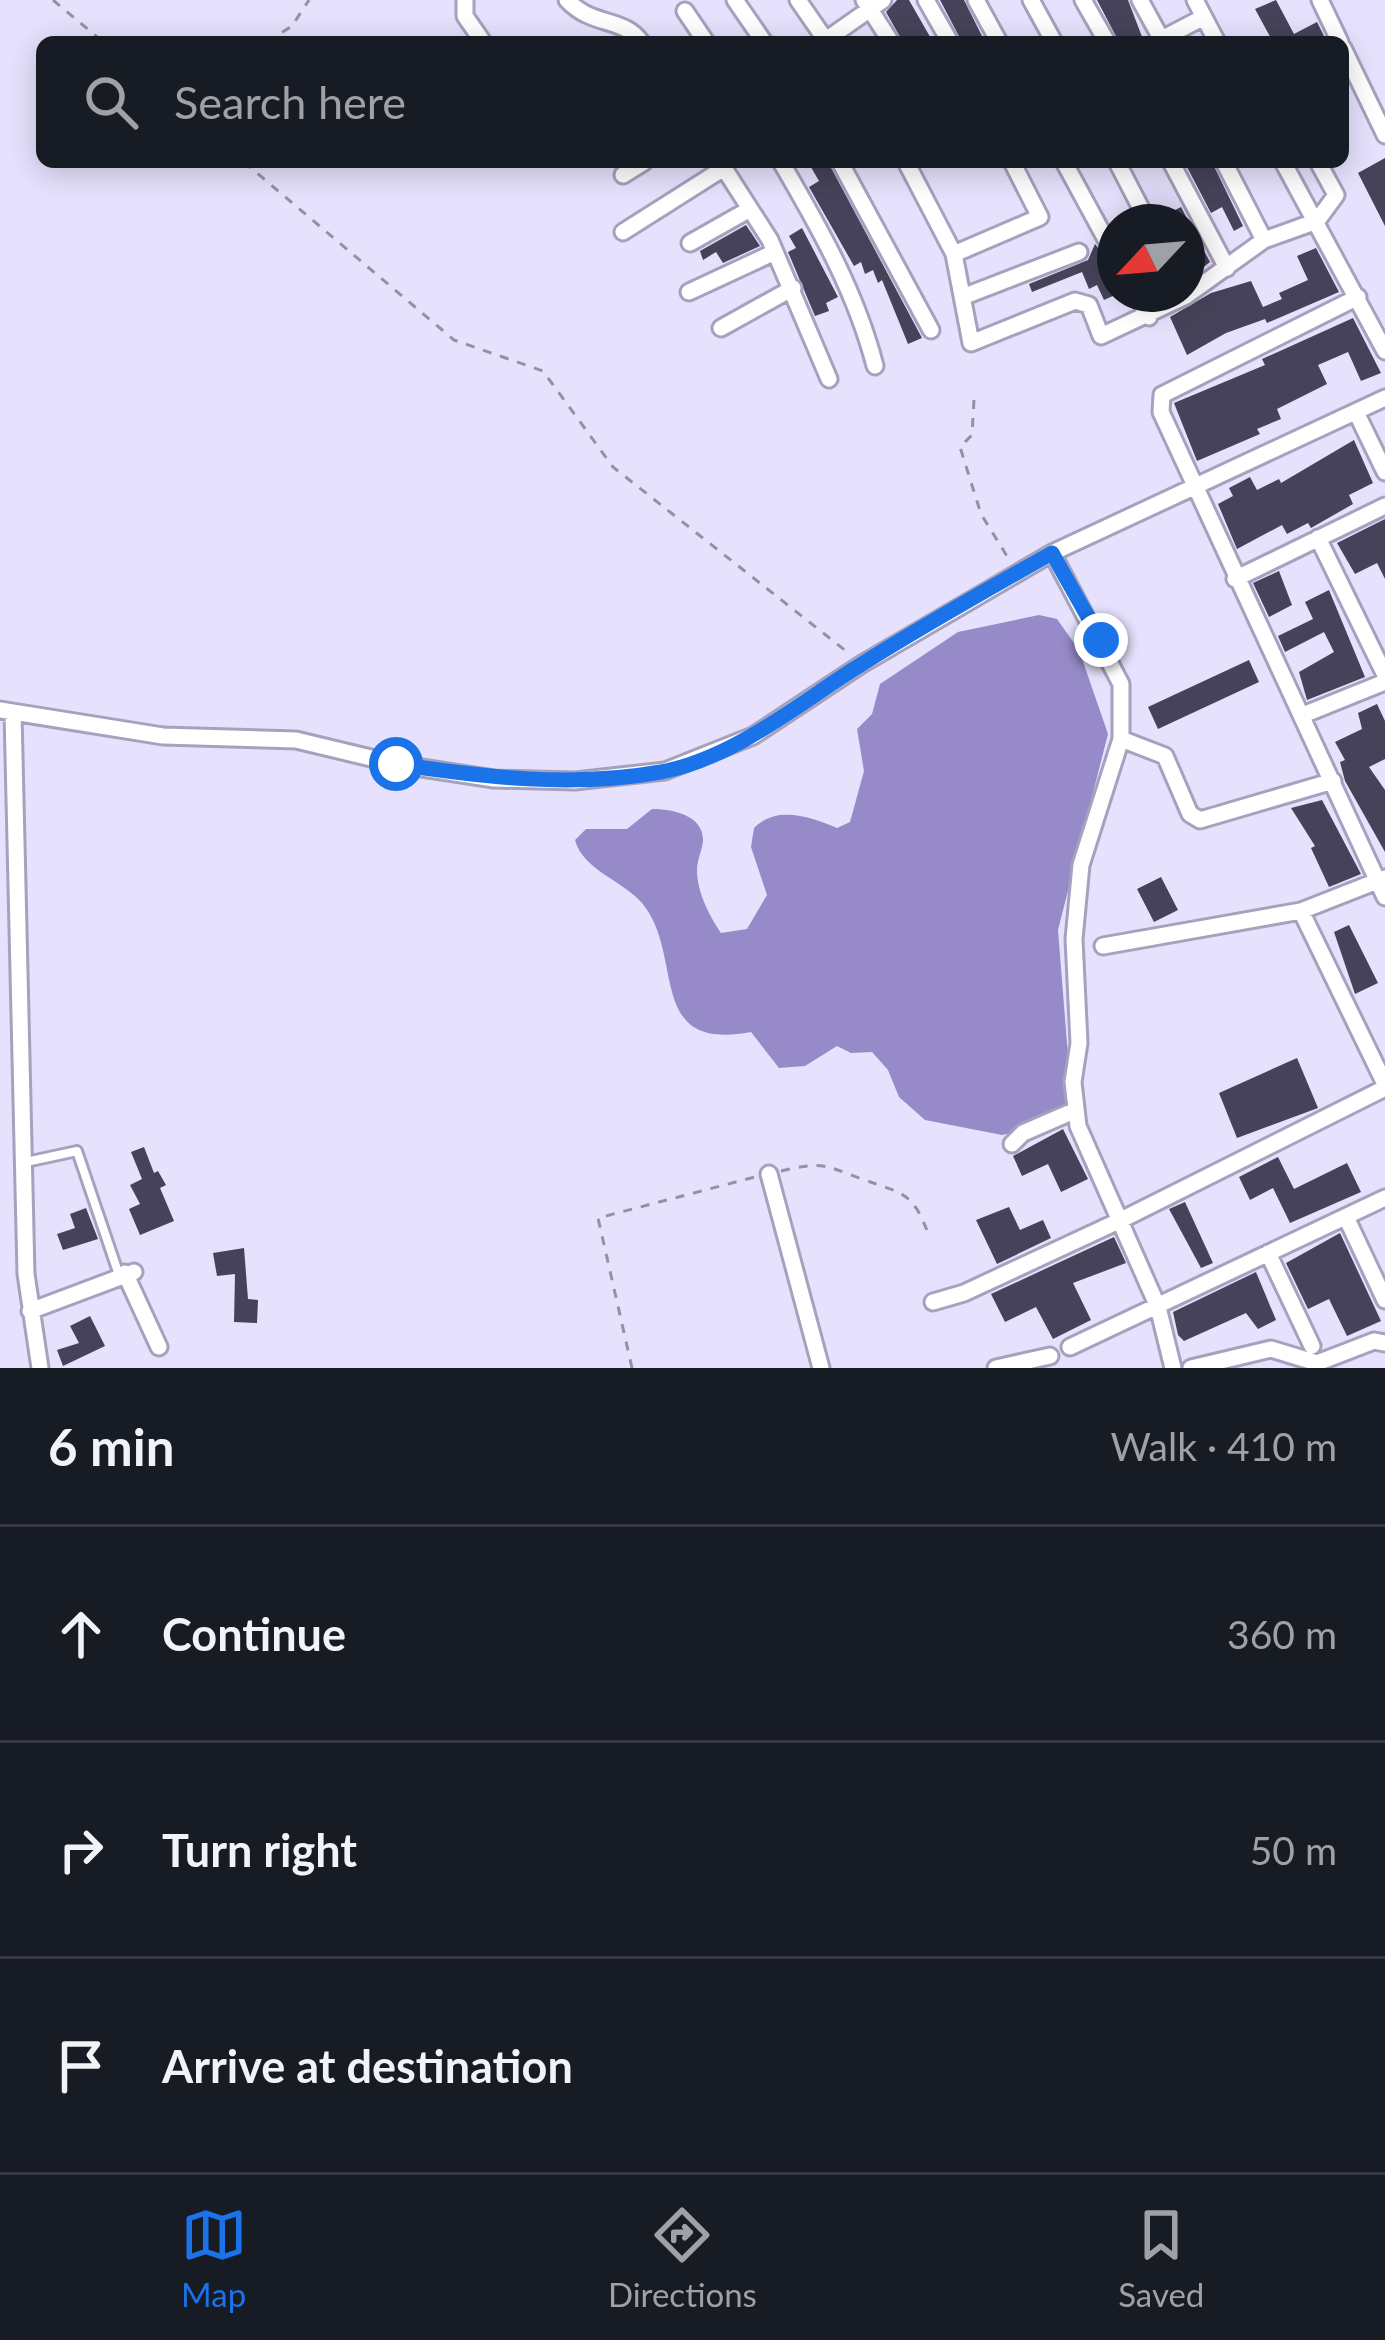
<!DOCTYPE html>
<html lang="en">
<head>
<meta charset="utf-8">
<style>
	body { margin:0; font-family:Lato,sans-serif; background:#20242c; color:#f1f3f6 }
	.compass { position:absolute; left:1097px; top:204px; width:108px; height:108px; border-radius:50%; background:#171b24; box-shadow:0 6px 30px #0003; rotate:244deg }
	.stop { position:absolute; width:36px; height:36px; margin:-27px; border:9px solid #1a73e8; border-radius:50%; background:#fff }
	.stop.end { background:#1a73e8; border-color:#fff; box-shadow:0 3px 12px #0008 }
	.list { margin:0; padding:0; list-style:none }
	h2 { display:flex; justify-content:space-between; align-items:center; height:156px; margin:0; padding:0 48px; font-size:51px }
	h2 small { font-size:39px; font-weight:400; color:#9ea1a6 }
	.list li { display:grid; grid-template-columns:78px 1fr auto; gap:36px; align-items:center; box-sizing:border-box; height:216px; padding:0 48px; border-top:3px solid #363941 }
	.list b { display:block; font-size:45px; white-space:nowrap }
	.list em { font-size:39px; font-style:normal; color:#9ea1a6 }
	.icon { flex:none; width:66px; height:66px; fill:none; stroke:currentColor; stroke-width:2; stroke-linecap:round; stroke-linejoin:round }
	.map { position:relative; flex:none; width:1385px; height:1368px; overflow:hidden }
	.search { position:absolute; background:#171b24; box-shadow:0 6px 30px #0003; left:36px; right:36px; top:36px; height:132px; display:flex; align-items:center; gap:30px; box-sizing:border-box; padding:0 42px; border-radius:18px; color:#9ea1a6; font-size:45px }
	.sheet { height:804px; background:#171b24 }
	nav { display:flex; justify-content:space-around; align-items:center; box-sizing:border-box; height:168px; border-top:3px solid #363941; background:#171b24; font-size:33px; color:#9ea1a6 }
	nav a { display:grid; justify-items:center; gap:6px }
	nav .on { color:#1a73e8 }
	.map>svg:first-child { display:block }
</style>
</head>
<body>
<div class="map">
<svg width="1385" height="1368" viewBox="0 0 1385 1368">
	<rect width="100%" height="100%" fill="#e6e2fe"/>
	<path fill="#968ac9" d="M1039,615l18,4 22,31 29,84 -50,196 14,176 -42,23 -28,6 -77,-15 -26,-23 -11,-27 -16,-18 -21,1 -14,-7 -32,20 -26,2 -28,-36c-107,20 -65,-76 -109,-129 -20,-23 -59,-33 -67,-63l11,-11h41l25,-20c20,0 52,6 51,32 -1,10 -6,19 -6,29 0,22 12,45 24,63l26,-4 20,-34 -16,-48 3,-19c23,-23 57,-11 83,0l13,-6 14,-51 -7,-42 15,-15 8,-30 78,-52z"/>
	<path fill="#464259" d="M909,0l24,42h-30l-17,-30 11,-12z
		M940,0h24l21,42h-23z
		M1097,0h31l16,42h-25z
		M1276,0l18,34 23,-12 10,20h-54l-18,-33z
		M1385,158v68l-27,-53z
		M808,162h20l94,176 -14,6 -26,-64 -4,3 -5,-13 -8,4 -4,-12 -7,4 -45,-79 10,-6z
		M1197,162h15l31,64 -9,5 -12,-24 -11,6 -24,-46z
		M1181,207l29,55 -23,18v-58l-28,-4z
		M746,225l14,21 -37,17 -7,-11 -13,8 -3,-9z
		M802,228l36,69 -12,6 3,8 -14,5 -27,-64 8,-4 -7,-12z
		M1095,244l20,25v26l-11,5 -7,-15 -8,4 -7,-17 -50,20 -3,-8 59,-24z
		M1316,248l23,44 -72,31 -2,-4 -39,14 -39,22 -17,-38 41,-24 40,-12 12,26 19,-8 -3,-6 29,-13 -11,-24z
		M1353,318l28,55 -20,8 -13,-29 -30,13 9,19 -50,25 4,10 -24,10 3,5 -63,27 -23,-58 91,-38 -3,-6z
		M1354,440l19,43 -24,12 4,9 -42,24 -3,-5 -21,11 -5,-9 -45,24 -19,-45 15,-8 -4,-8 21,-11 7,13 22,-11 2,4z
		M1385,519v60l-8,-16 -22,11 -18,-31z
		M1279,571l13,34 -23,12 -16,-34z
		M1329,590l36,87 -58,23 -8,-28 35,-20 -10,-20 -39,20 -7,-16 35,-17 -8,-17z
		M1249,660l10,22 -101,47 -10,-22z
		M1377,704l8,17v38l-16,8 16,23v62l-40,-71 -5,-19 5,-2 -10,-18 27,-13 -4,-16z
		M1322,800l39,74 -32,13 -18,-39 4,-2 -24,-38z
		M1161,877l17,33 -24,12 -17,-33z
		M1349,925l29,58 -23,11 -21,-62z
		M1297,1058l21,50 -81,30 -18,-45z
		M1063,1129l25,50 -27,13 -13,-28 -26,12 -9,-20z
		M144,1147l10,26 4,-2 8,14 -6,3 14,33 -34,14 -11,-26 11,-5 -10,-19 12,-6 -11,-27z
		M1278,1157l16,32 53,-26 14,29 -71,31 -17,-35 -23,12 -11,-23z
		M1185,1202l28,61 -12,5 -32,-59z
		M1009,1207l11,23 23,-10 8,18 -54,26 -21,-44z
		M86,1208l12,31 -35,11 -6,-16 18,-6 -5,-14z
		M1340,1233l41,88 -34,15 -18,-37 -21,10 -22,-46z
		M1114,1237l12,26 -53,20 18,37 -38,19 -17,-32 -31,15 -14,-28z
		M244,1248l4,51 10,1 -1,23 -23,-1 1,-48 -18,2 -4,-23z
		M1256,1272l20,48 -18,9 -12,-16 -62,28 -6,-6 -5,-23z
		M90,1316l15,30 -42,20 -6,-16 22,-7 -9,-17z"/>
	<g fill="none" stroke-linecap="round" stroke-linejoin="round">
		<g stroke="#a6a1bc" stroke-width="14">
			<path id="lane" d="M26,1162l51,-11 42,124"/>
		</g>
		<g stroke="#a6a1bc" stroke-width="21">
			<path id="street" d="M465,0v16l18,26
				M567,0c25,27 57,17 74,42
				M735,0l29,42
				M798,0l29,42
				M864,0l27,42
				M926,0l24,42
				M976,0l23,42
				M1031,0l23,42
				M1083,0l24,42
				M1140,0l23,42
				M1195,0l22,42
				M1320,0l20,42
				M685,11l21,31
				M823,42l60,-42
				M1156,42l48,-25
				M1343,48l42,87
				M720,162l50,78 59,139
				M781,162c38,65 75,130 94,204
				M840,162l91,168
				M906,162l48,92 17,89 104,-42 14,4 12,31 85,-40 78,-56 53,-19 19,-26 -18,-33
				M1064,162l51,94
				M1117,162l31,60
				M1171,162l56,106
				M1224,162l40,78
				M1283,162l102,189
				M623,175l21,-13
				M623,232l101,-64
				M690,243l60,-34
				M954,254l86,-37 -28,-55
				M689,292l86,-40
				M1136,294l13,23
				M965,296l114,-44
				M1358,297l-196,98 -1,17 224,485
				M721,328l72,-40
				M1356,412l29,60
				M1318,538l67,137
				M1052,553l69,131v55l-40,126 -7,74 5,104 -6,39 5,44 80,181 15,61
				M1235,579l150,-73
				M0,710l163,26 133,4 100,24 98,15 81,2 90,-10 88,-35 109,-72 190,-111 333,-155
				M13,713l13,561 14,94
				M1303,715l82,-33
				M1121,739l44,17 25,58 10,6 133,-39
				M1301,911l84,173
				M1103,946l198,-35 84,-33
				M1012,1144l11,-11 53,-23
				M769,1174l52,194
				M1346,1217l39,83
				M1268,1253l44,93
				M125,1273l34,74
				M933,1302l31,-9 159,-74 262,-131
				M30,1311l104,-39
				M1070,1347l315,-149
				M996,1368l54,-12
				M1191,1368l80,-19 46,14 57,-22 11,2"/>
		</g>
		<path stroke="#9491a5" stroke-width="3" stroke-dasharray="9 9" stroke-linecap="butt" d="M53,0l50,42
			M267,42l25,-16 17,-26
			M244,162l210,178 89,31 70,96 238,188
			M974,400l-2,35 -12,12 21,67 29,47
			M781,1171c43,-10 42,-6 81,8 41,15 51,12 67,57
			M632,1368l-34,-150 157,-41"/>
		<use href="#lane" stroke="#fff" stroke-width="8"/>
		<use href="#street" stroke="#fff" stroke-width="15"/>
	</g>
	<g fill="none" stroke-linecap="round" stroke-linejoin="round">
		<path stroke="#1a73e8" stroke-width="15" d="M396,764c89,13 175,24 265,8 74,-14 138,-69 201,-108 62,-39 126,-75 190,-111l49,87"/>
	</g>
</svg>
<svg class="compass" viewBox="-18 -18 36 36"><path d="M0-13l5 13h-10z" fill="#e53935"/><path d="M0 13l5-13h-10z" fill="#9ea1a6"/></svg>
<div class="stop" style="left:396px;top:764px"></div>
<div class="stop end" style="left:1101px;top:640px"></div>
<div class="search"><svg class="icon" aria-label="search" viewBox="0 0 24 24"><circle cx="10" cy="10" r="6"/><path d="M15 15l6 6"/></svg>Search here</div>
</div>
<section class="sheet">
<h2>6 min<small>Walk · 410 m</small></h2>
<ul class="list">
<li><svg class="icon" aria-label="ahead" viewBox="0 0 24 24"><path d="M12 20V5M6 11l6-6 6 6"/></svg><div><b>Continue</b></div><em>360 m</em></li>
<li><svg class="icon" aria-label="right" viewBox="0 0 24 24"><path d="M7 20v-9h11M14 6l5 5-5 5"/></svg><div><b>Turn right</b></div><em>50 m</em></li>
<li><svg class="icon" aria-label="arrive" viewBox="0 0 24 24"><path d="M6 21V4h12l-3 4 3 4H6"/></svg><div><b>Arrive at destination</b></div></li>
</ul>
</section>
<nav>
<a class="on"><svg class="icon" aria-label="map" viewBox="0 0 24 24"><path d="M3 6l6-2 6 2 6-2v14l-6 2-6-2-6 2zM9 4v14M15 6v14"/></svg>Map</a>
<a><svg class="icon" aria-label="directions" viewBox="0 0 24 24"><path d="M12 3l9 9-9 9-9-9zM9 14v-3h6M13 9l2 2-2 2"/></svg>Directions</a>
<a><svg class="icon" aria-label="saved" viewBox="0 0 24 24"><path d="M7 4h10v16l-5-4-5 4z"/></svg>Saved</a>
</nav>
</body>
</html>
